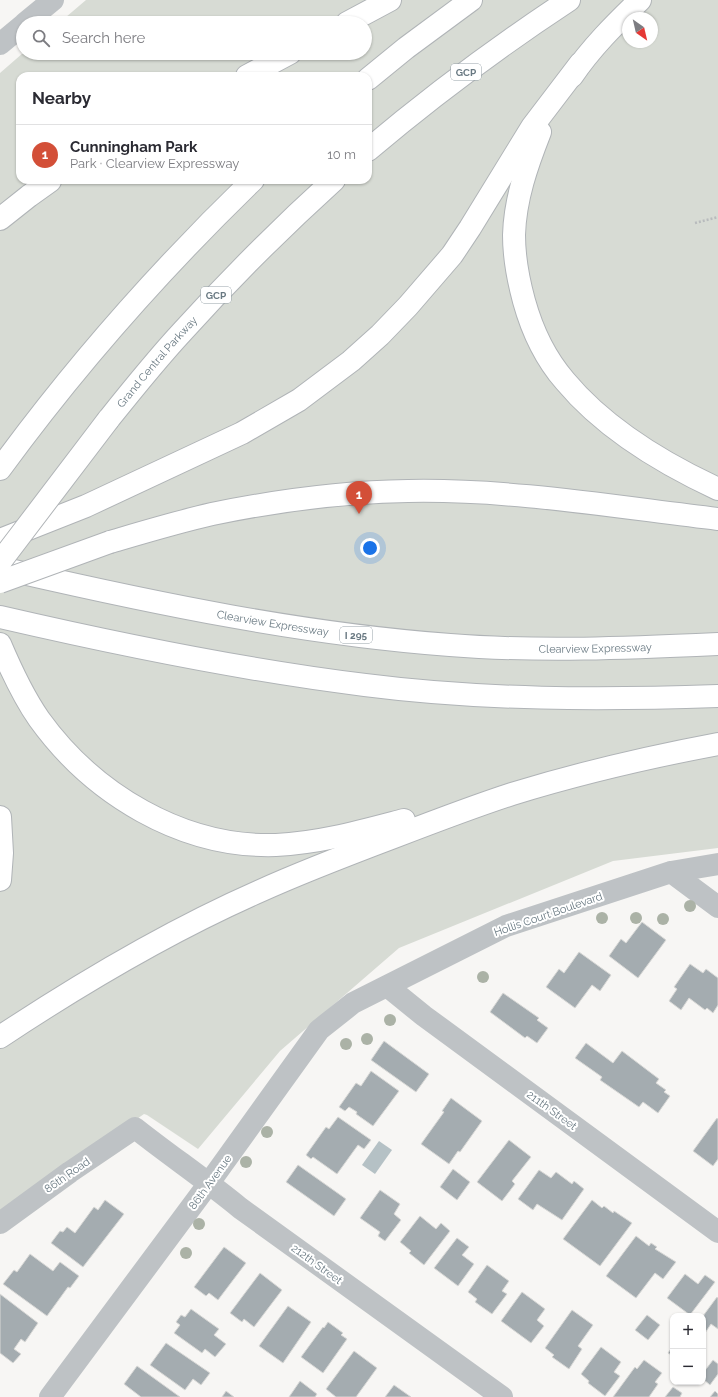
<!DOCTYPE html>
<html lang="en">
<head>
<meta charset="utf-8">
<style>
	body { margin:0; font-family:Raleway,sans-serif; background:#f2f2f3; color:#2b2b33 }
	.controls { position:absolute; right:12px; bottom:12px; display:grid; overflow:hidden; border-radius:8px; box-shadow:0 1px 3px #0004 }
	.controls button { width:36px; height:36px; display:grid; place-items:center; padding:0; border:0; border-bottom:1px solid #e1e1e2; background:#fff; color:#2b2b33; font:20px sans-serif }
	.compass { position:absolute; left:622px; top:12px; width:36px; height:36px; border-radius:50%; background:#fff; box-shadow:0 1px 3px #0004; rotate:146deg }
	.you { position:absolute; left:370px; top:548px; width:14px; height:14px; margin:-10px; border:3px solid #fff; border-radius:50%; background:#1a73e8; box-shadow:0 0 0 6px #1a73e833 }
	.badge { display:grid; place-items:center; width:26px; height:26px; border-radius:50%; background:#d34f38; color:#fff; font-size:13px; font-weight:700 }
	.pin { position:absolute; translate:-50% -33px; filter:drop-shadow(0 1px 2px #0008) }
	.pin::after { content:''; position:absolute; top:21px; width:14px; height:12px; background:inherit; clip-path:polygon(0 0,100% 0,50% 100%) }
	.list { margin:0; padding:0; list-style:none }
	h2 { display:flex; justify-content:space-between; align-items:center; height:52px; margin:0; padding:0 16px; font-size:17px }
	h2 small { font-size:13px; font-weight:400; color:#7c7c81 }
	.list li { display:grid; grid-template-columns:26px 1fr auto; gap:12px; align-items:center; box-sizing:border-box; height:60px; padding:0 16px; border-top:1px solid #e1e1e2 }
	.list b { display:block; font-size:15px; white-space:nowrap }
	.list p { margin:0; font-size:13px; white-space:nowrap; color:#7c7c81 }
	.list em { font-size:13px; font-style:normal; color:#7c7c81 }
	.icon { flex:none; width:22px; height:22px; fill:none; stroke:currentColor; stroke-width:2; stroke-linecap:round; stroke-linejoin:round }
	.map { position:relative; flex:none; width:718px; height:1397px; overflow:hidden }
	.search { position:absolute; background:#fff; box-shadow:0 1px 3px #0004; left:16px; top:16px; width:356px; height:44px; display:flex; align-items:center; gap:10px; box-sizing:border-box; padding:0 14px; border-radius:22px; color:#7c7c81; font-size:15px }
	.panel { position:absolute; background:#fff; box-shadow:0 1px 3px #0004; left:16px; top:72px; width:356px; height:112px; border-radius:12px }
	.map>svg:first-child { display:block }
</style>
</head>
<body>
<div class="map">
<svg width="718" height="1397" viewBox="0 0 718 1397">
	<rect width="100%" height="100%" fill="#f7f6f4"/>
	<path fill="#d7dbd4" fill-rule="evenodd" d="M86,0h632v848l-105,13 -214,87 -119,103 -82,98 -51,-34 -3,-1 -144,100v-1141l23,-20h342v-30h-306zM628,18h24v24h-24zM20,76h348v104h-348z"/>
	<path fill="#b5c1c5" d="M379,1141l13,9 -17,24 -13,-9z"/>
	<path fill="#a4acb0" stroke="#d8d8d6" d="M642,922l24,18 -28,38 -29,-22 12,-17 5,4z
		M579,952l32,23 -11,16 -8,-6 -17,23 -29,-21 13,-18 5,4z
		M690,964l13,9 3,-4 12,9v27l-5,8 -6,-5 -2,2 -16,-12 -8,12 -12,-9 8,-12 -3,-2z
		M503,993l36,25 -2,2 11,8 -11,15 -10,-7 -2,2 -35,-26z
		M384,1041l45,33 -13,18 -45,-32z
		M586,1043l27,20 9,-12 37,28 -3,4 10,7 -2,2 6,4 -12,17 -15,-11 -4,5 -39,-27 2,-3 -27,-19z
		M371,1071l28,20 -26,35 -17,-12 1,-2 -8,-5 -4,4 -6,-4 17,-24 5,3z
		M451,1098l31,23 -22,31 -2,-1 -9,13 -28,-20 23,-32 -2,-1z
		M338,1117l33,23 -7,9 -6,-4 -21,29 -24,-17 -2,2 -5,-4 20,-28 3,2z
		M717,1118l1,1v40l-5,7 -20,-15z
		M509,1140l22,17 -19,24 3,3 -13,17 -25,-19z
		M298,1165l48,34 -12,17 -48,-34z
		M453,1169l17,13 -13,18 -17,-13z
		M539,1170l12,8 5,-6 16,12 2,-3 10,8 -22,31 -25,-16 -4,6 -15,-11z
		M380,1190l20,14 -6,10 7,6 -16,21 -7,-5 2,-4 -20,-14z
		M105,1200l19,14 -41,53 -32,-24 9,-12 3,1 4,-5 8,6 19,-26 4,3z
		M592,1200l10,8 2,-2 9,7 1,-2 18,12 -32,43 -37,-27z
		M420,1216l16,13 5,-6 9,8 -26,34 -15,-12 2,-2 -11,-9z
		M636,1236l13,10 2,-3 6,4 -2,2 21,13 -13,17 -8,-6 -19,25 -30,-22z
		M457,1238l12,9 -7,8 12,9 -16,22 -24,-18z
		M224,1247l22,16 -28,37 -9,-7 -3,3 -12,-9z
		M30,1254l23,17 7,-9 19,14 -9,12 -2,-1 -21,29 -44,-32 11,-14 3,2z
		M487,1265l22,16 -7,10 5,3 -15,20 -17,-12 2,-3 -9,-7z
		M260,1273l22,17 -28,37 -10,-8 -2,3 -12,-9z
		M685,1274l13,10 7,-9 10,7 -25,33 -23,-17z
		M522,1292l23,17 -8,11 7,6 -13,17 -30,-22z
		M0,1294l38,29 -13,19 -4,-3 -7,10 7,5 -8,9 -13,-10z
		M717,1297l1,1v31l-7,-5 -6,9 -2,-2v-15z
		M288,1306l23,16 -28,41 -24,-17z
		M191,1309l28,20 -5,6 12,9 -11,13 -10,-8 -3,4 -28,-20 6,-8 -4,-3 5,-7 4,2z
		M572,1310l21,15 -15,21 4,3 -13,20 -17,-12 2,-2 -9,-7z
		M647,1315l13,10 -12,15 -13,-10z
		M328,1322l15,11 -2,2 6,4 -24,34 -22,-16 22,-30 1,1z
		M166,1343l44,30 -9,12 -8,-6 -8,11 -35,-25z
		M673,1346v10l-5,-3z
		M601,1347l20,15 -7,10 6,4 -15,20 -17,-13 1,-2 -8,-7z
		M354,1351l23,17 -21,29h-20l-10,-8z
		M644,1360l18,13 -7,9 3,2 -9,13h-36l22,-30 2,2z
		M713,1360l5,4v10l-8,11 -7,-6v-6z
		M137,1366l7,5 36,26h-39l-17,-13z
		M300,1381l17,13 -2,3h-26z
		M394,1385l17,12h-26z
		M673,1387l9,6 -2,4h-15z
		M226,1391l8,6h-12z
		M715,1391l3,3v3h-8z"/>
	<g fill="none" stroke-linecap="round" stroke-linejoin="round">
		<g stroke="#b0b4b7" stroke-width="24">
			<g id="highway">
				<path d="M347,23l43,-23"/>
				<path d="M247,76l43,-23"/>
				<path d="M572,76c19,-28 43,-52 68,-76"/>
				<path d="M368,79l38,-31 65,-48"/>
				<path d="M540,132c-13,33 -25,67 -26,103 0,22 4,44 10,66 8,29 21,57 41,80 40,48 97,82 153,108"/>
				<path d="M368,150c64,-54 131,-104 201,-150"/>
				<path d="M0,219l29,-23 21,-15"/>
				<path id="s1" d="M108,420c24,-30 48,-60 74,-88 48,-53 99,-104 152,-152"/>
				<path d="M0,469c76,-104 161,-200 253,-289"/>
				<path d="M0,540l86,-34 156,-73 57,-33 52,-39 29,-26 28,-29 44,-51 18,-27 62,-101 48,-63"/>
				<path d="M110,542c34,-10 67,-20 102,-28 63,-13 130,-22 196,-23 103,-2 208,16 310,28"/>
				<path id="s2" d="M14,571c144,33 289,63 436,74 89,7 179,3 268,-1"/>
				<path d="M0,617c121,28 242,53 365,68 117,15 236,15 353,11"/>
				<path d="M0,644c11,26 23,52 39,75 54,75 143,129 237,126 44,-2 86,-14 128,-25"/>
				<path d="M0,817l2,36 -2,27"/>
				<path d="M0,1037c83,-55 169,-106 260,-146 44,-20 89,-37 134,-54 39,-15 78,-30 118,-43 68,-21 137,-37 206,-50"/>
			</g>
		</g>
		<path stroke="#b8bbbd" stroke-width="2.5" stroke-dasharray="2 2" stroke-linecap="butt" d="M695,223l23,-6"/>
		<path stroke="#bec2c5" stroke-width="22" d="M25,23l28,-23
			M0,44l23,-19
			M671,872l47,35
			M387,986l37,30 294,216
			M0,1223l70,-51 65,-44c34,27 71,52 105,80l262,189
			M50,1397l159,-214 110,-153 34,-27 153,-77 165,-54 47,-8"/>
		<use href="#highway" stroke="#fff" stroke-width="22"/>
		<g stroke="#b0b4b7" stroke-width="24" stroke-linecap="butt">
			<path id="highway-bridge" d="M0,562l108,-142
				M0,582l110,-40"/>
		</g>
		<use href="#highway-bridge" stroke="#fff" stroke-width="22"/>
	</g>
	<g fill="#abb2a6">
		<circle cx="690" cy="906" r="6"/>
		<circle cx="602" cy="918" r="6"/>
		<circle cx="636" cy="918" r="6"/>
		<circle cx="663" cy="919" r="6"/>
		<circle cx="483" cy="977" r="6"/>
		<circle cx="390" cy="1020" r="6"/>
		<circle cx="367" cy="1039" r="6"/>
		<circle cx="346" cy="1044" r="6"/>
		<circle cx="267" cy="1132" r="6"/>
		<circle cx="246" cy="1162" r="6"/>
		<circle cx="199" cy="1224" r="6"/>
		<circle cx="186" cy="1253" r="6"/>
	</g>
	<g text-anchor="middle" stroke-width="4" stroke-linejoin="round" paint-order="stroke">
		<g fill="#fff" stroke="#96a1a8" stroke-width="1">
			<rect x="451" y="64" width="30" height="16" rx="3"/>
			<rect x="201" y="287" width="30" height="16" rx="3"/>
			<rect x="340" y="627" width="32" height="16" rx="3"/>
		</g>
		<g font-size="10" font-weight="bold" fill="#697982">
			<text x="466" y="76">GCP</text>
			<text x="216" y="299">GCP</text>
			<text x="356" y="639">I 295</text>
		</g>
		<g font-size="11" fill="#697982" stroke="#fff">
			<text dy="4" stroke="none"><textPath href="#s1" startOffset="76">Grand Central Parkway</textPath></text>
			<text dy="4" stroke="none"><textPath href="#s2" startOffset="264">Clearview Expressway</textPath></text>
			<text dy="4" stroke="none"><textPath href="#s2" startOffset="588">Clearview Expressway</textPath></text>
			<text transform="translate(548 914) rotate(-19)" y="4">Hollis Court Boulevard</text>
			<text transform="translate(552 1110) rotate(36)" y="4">211th Street</text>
			<text transform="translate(67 1175) rotate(-35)" y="4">86th Road</text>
			<text transform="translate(210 1182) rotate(-54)" y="4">86th Avenue</text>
			<text transform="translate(317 1264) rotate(36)" y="4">212th Street</text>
		</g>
	</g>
</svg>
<div class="controls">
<button>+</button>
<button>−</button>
</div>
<svg class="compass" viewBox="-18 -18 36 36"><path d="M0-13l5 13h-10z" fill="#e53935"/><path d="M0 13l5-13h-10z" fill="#7c7c81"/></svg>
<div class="you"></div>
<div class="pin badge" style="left:359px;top:514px">1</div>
<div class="search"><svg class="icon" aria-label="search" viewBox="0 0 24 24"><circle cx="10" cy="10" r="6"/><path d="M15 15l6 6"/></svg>Search here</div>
<section class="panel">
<h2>Nearby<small></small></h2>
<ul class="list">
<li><span class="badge">1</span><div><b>Cunningham Park</b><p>Park · Clearview Expressway</p></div><em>10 m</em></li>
</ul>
</section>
</div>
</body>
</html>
